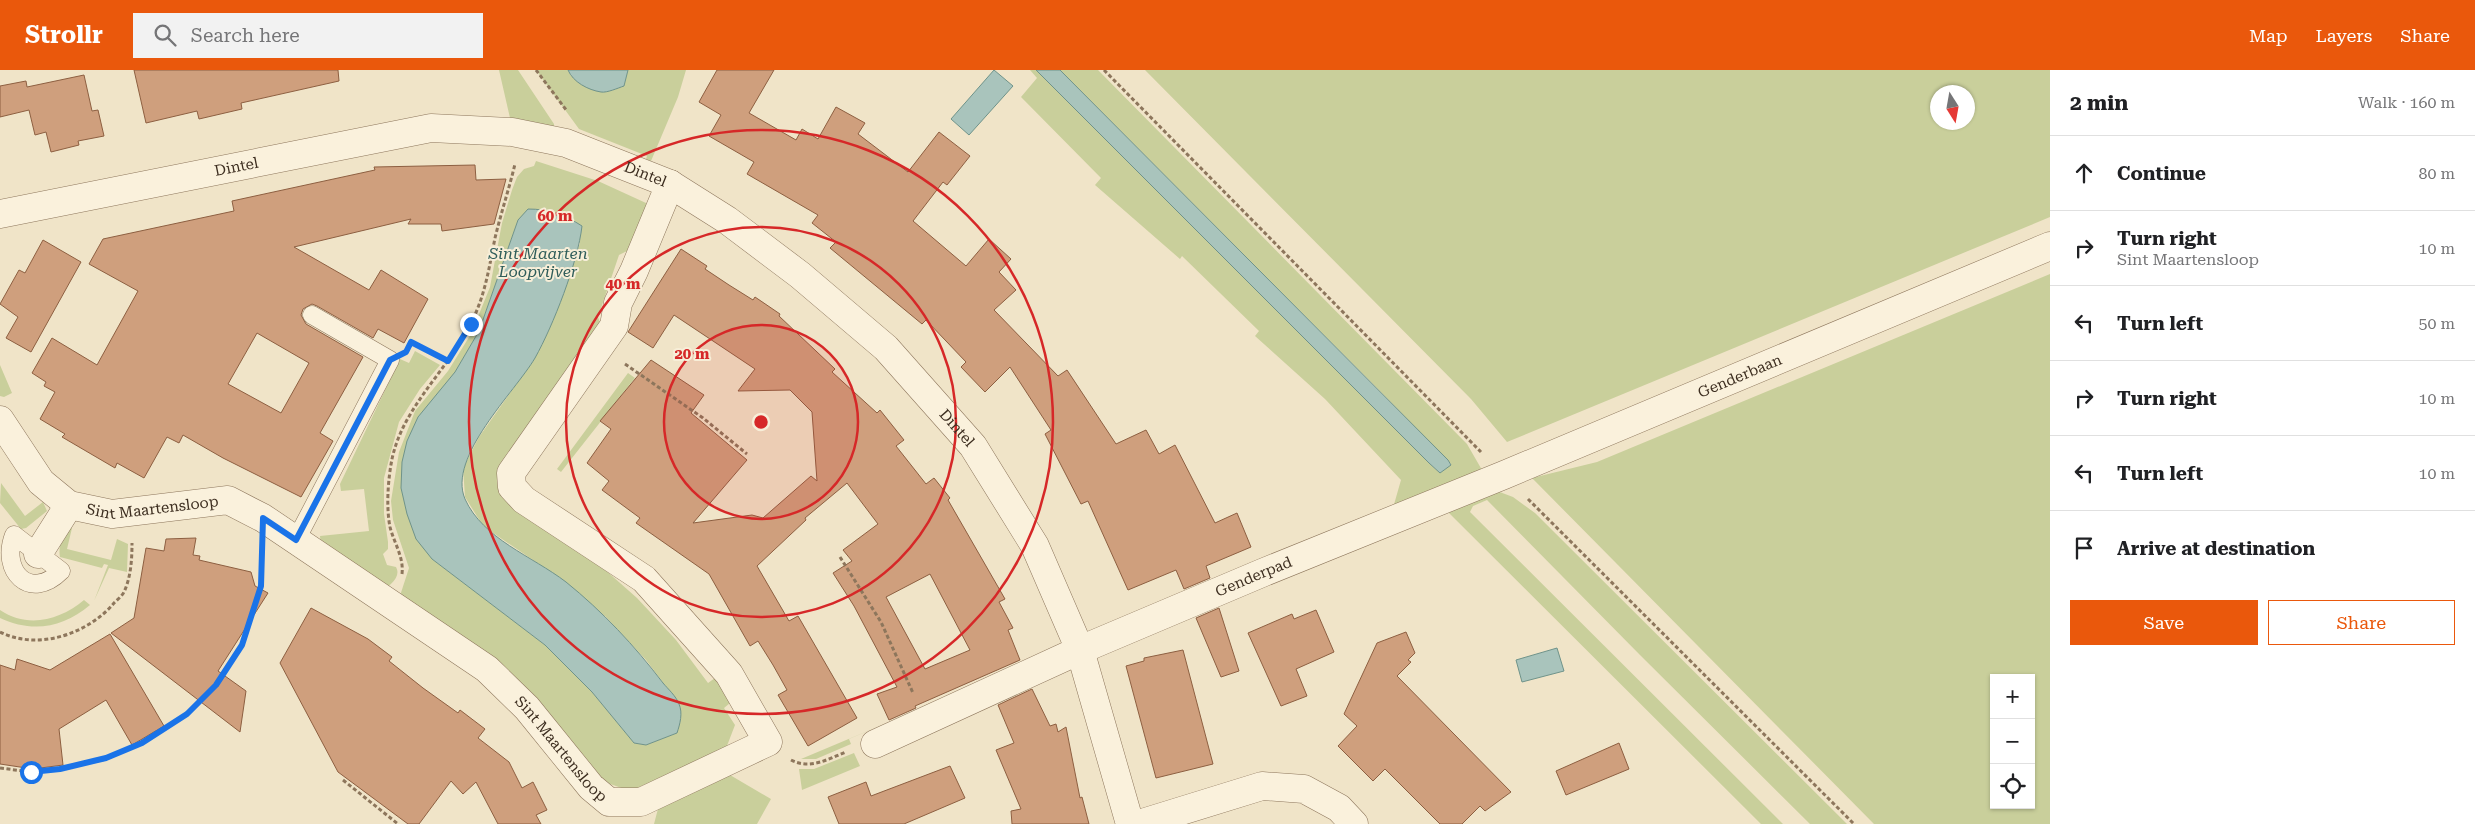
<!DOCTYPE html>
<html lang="en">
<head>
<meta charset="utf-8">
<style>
	body { margin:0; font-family:"Roboto Serif",serif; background:#f2f2f2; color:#202124 }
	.controls { position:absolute; right:15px; bottom:15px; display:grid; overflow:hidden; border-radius:0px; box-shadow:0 1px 4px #0004 }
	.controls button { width:45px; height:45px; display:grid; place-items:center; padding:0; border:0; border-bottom:1px solid #e0e0e0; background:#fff; color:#202124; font:25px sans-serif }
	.compass { position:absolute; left:1930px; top:15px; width:45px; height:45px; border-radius:50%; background:#fff; box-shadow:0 1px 4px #0004; rotate:169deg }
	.stop { position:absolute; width:15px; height:15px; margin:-11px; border:4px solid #1a73e8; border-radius:50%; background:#fff }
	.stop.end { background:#1a73e8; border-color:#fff; box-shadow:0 1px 5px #0008 }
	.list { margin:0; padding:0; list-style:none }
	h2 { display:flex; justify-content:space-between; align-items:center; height:65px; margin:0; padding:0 20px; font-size:21px }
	h2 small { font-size:16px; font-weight:400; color:#757577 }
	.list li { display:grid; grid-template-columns:32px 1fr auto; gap:15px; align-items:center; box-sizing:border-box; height:75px; padding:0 20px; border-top:1px solid #e0e0e0 }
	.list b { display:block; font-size:19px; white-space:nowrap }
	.list p { margin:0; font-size:16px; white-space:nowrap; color:#757577 }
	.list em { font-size:16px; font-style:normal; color:#757577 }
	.actions { display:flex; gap:10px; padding:15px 20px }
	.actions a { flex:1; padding:11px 0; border:1px solid #ea580c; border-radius:0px; text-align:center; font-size:18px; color:#ea580c }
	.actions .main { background:#ea580c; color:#fff }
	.icon { flex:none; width:28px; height:28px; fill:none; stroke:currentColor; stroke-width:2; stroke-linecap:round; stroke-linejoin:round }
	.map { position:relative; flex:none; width:2050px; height:754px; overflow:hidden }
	header { display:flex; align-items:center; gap:30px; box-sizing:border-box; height:70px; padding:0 25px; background:#ea580c; color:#fff }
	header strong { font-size:24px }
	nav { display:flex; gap:28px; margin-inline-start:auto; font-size:18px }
	.search { width:350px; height:45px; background:#f2f2f2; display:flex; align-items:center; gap:12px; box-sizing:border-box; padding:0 18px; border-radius:0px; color:#757577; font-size:19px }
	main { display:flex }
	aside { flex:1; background:#fff }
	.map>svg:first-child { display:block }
</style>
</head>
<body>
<header>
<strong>Strollr</strong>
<div class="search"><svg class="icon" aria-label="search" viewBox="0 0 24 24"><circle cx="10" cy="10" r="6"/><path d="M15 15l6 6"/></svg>Search here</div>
<nav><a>Map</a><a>Layers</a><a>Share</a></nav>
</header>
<main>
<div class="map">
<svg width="2050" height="754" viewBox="0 0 2050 754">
	<rect width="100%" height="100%" fill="#f0e4c8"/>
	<path fill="#c9cf9b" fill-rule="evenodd" d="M499,0h19l36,54v4l-44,-10z
		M536,0h32l3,6 53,10 4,-16h58l-8,27 -27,64 -5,-2 1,-3 -68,-27z
		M1030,0h6l393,393 11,10 11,-9 -73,-75 -318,-319h38l369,374 15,26 -89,38 8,-28 -76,-81 -70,-63 4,-5 -77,-75 -2,3 -85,-74 6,-7 -80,-81 16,-19z
		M1145,0h905v147l-543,225 -36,-43zM1938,22h30v30h-30z
		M536,91l62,20 48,22 2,6 -11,37 -18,9 -21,62 3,8 -101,143 94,92 43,38 39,42 32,43 7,-5 4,1 11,24 -6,5 11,17 -10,26 -95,40 -31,-11 -202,-175 12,-37 -16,-48 -2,-19 8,-49 16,-41 33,-40 23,-37 19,-47 12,-64 10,-33 5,-13 7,-8 10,-3zM518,150l62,23 -31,87 -15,29 -55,78 -16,31 2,29 18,29 82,56 41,35 40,43 33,44 -2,29 -31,12 -12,-2 -42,-51 -47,-47 -113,-86 23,-187 24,-41z
		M2050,204v550h-176l-342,-346 65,-16zM1994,608h37v127h-37z
		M415,281l25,14 -20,24 -21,33 -15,56v36l4,28v7l-5,5 4,11 9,2c6,11 -8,19 -15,26l-60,-46 -1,-11 49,-5 -5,-42 -23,2 -1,-7 60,-125 9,4z
		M0,295l12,28 -8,4 -4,-1z
		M628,303l7,5 -74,94 -4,-3z
		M1,413l24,33 18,-14 4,9 -21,17 -5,1 -21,-26z
		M1497,421l16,6 22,16 312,311h-37l-170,-169 -153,-155 -14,6 -3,6 313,312h-22l-313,-312z
		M68,457l4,1 -5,21 44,11 6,-21 11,5 -1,28 -18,-4 -15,33 14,-36 -4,-1 -2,4 -42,-11c-2,-8 2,-24 8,-30z
		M84,530l6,5c-27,23 -58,28 -90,13v-8c28,19 60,10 84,-10z
		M889,652l-40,17 2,5 -35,15h-15z
		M854,683l6,13 -58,24 -3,-21h15z
		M730,705l41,24 -14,25h-103l5,-19z"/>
	<path fill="#a9c4bc" stroke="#6f938a" d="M568,0h60l-4,16c-6,2 -17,7 -23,6 -13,-2 -28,-10 -33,-22z
		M994,0l19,16 -44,49 -18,-16z
		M1036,0h24l388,390 3,5 -11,8 -11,-10z
		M528,139c21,0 37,6 54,17 -4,36 -29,100 -47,132 -20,34 -88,99 -70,141 18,40 67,57 101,83 36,29 69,64 97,101 5,6 13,13 16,21 4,9 1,20 -2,29l-31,12 -12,-2 -42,-51 -47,-47 -113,-86 -16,-20 -9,-25 -6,-26 1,-26 5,-21 11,-24 37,-45 24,-41 39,-111z
		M1557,578l7,23 -42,11 -6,-22z"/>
	<path fill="#cf9f7d" stroke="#8d5f41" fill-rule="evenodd" d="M134,0h204l1,11 -98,22 1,6 -43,10 -2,-8 -51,12z
		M717,0h57l-25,43 47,27 6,-11 16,10 18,-32 29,16 -7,11 50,38 31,-40 31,24 -23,29 -4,-3 -30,39 53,45 23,-27 22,20 -12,13 17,18 -22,20 64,66 9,-6 49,74 30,-14 13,24 16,-9 40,78 22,-10 14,34 -45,19 4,12 -26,11 -8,-19 -48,20 -40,-89 -7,3 -36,-70 6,-4 -41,-63 -25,25 -24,-25 5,-5 -40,-42 -4,4 -92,-76 6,-6 -24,-19 6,-8 -71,-41 7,-12 -45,-26 12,-21 -22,-13z
		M84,5l8,36 6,-1 6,26 -26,5 1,4 -28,7 -5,-20 -11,3 -6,-25 -29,7v-31l26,-5 1,6z
		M475,95l1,15 30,-1 -12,45 -52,7 -1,-7h-33l3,-5 -117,28 75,43 12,-20 47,29 -24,44 -26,-14 -5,9 -56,-32 -5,-2 -9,5 -2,6 5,9 57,33 -43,76 13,8 -32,56 -78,-39 -40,-23 -4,8 -12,-6 -23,41 -27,-15 -2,5 -53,-31 3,-3 -25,-15 15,-27 -11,-6 2,-4 -14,-9 20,-35 45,27 41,-74 -49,-27 14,-25 131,-28 -2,-10 143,-31 -1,-3zM257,263l52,30 -28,50 -53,-29z
		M43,170l38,22 -50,90 -25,-14 12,-21 -18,-13 19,-34 6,3z
		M681,179l26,17 -2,3 24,16 24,15 2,-3 25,17 -1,2 56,53 -3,3 45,41 3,-3 24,30 -8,6 30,38 8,-6 16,20 -2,2 57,99 -6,3 14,26 -5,2 12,30 -105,46 1,2 -27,12 -12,-26 20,-7 -43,-81 -21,-33 19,-12 -9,-11 35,-26 -31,-41 -42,35 1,2 -49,46 32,55 9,-5 59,102 -49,28 -30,-51 9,-5 -14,-25 -15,-24 -8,5 -41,-72 -73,-51 4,-5 -38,-28 7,-9 -22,-18 24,-34 -11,-8 51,-61 53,35 -13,18 56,47 -54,63 59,-8 11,3 48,-42 6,5 -5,-69 -22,-22 -52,1 17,-22 -81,-54 -21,33 -25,-16zM930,504l40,76 -45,19 -39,-72z
		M196,468l-3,17 7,1 -1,4 52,12 4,14 13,7 -50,78 28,20 -6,41 -129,-99 23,-15 12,-70 18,3 2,-12z
		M311,538l57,31 24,18 -3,4 34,27 35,25 2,-3 25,19 -7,9 31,24 13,26 11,-6 14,28 -11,5 5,9h-43l-22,-42 -13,12 -12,-13 -32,43h-11l-70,-52 -58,-109z
		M1219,538l20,63 -18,6 -25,-59z
		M1316,540l18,42 -38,17 11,27 -26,10 -33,-73 44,-19 2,5z
		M1406,562l9,21 -7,7 3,2 -14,14 114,116 -26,19 -5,-5 -18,18h-22l-55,-55 -12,12 -35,-35 19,-20 -13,-12 33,-71z
		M110,564l54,92 -32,19 -26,-45 -47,29 4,36 -30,4 -33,-5v-99l15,5 2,-11 33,11z
		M1183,580l30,114 -57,14 -30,-112 18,-5v-3z
		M1032,619l18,37 6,-2 2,8 8,-5 14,71 2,-1 7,27h-77l-1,-13 10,-2 -25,-59 18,-7 -16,-38z
		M1619,673l10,26 -63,26 -10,-24z
		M950,696l15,32 -61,26h-65l-11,-27 38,-15 5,14z"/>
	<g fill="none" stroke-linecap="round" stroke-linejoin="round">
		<g stroke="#8d765c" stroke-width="19">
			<path id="service" d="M14,465l47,36c-31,31 -61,0 -47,-36z
				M296,470l94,-180 -78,-45"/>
		</g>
		<g stroke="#8d765c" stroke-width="29">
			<g id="minor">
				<path id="s1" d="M0,144l431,-86 81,4 54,11 104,41 57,36 73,55 86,73 87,98 62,100 45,104 50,174"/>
				<path id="s2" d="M0,350l41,62 28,23 43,9 116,-14 35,18 224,151 40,39 64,79 18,15h32l127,-60 -39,-68 -85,-95 -120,-79 -12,-13 -1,-14 103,-147 4,-23 16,-32 36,-87"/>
				<path d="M38,484l31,-49"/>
				<path id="s3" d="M875,674l205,-94 182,-77 242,-98 546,-229"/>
				<path d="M1139,754l123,-38 42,3 35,19 15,16"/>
			</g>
		</g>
		<path stroke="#8d765c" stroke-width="3" stroke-dasharray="4 2.5" stroke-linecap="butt" d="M536,0l31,41
			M1104,0l377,382
			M410,275l1,-3 37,19
			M625,294l78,54 44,36
			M1528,429l326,325
			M840,487l41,65 32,71
			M402,504c2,-17 -8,-31 -12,-47 -4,-20 -2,-48 2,-68 11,-52 55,-88 78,-134 15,-28 19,-57 25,-87 6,-25 14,-49 20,-74
			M0,562c38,19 88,2 114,-29 3,-3 8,-7 10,-11 7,-15 8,-33 8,-49
			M791,690c19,10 37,-1 55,-8
			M0,698l31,4 29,-3 46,-10 36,-16 45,-29 29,-29 26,-40 19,-59 1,-31
			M343,710l55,44"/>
		<use href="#service" stroke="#faf1dc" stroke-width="18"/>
		<use href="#minor" stroke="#faf1dc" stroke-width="28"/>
	</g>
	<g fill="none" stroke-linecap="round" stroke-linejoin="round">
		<path stroke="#1a73e8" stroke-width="6" d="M31,702l29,-3 46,-11 36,-15 45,-29 29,-29 26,-40 19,-59 2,-68 33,22 94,-180 16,-8 5,-10 37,19 23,-37"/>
	</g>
	<circle cx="761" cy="352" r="97" fill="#d62828" fill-opacity=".12"/>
	<g fill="none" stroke="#d62828" stroke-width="2.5">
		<circle cx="761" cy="352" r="97"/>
		<circle cx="761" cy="352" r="195"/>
		<circle cx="761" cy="352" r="292"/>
	</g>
	<g text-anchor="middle" stroke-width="4" stroke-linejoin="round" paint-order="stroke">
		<g font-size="15" fill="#3d2e20" stroke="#f7eed8">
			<text dy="5" stroke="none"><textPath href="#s1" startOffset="241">Dintel</textPath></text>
			<text dy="5" stroke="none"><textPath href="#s1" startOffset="661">Dintel</textPath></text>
			<text dy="5" stroke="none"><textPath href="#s3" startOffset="940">Genderbaan</textPath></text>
			<text dy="5" stroke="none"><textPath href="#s1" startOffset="1066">Dintel</textPath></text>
			<text dy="5" stroke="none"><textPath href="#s2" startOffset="195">Sint Maartensloop</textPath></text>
			<text dy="5" stroke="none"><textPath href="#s3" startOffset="414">Genderpad</textPath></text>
			<text dy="5" stroke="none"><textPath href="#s2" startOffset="690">Sint Maartensloop</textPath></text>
		</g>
		<g font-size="16" font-style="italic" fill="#2f5d5a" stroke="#f7eed8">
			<text x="538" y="189">Sint Maarten<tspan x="538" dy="18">Loopvijver</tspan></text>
		</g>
	</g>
	<circle cx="761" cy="352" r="8" fill="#d62828" stroke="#f7eed8" stroke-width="2.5"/>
	<g font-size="15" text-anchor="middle" font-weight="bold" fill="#d62828" stroke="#f7eed8" stroke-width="4" stroke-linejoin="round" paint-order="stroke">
		<text x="555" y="151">60 m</text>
		<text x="623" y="219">40 m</text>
		<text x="692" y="289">20 m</text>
	</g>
</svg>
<div class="controls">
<button>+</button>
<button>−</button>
<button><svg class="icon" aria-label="locate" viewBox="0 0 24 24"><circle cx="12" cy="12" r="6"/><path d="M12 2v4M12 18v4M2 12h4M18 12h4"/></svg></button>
</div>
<svg class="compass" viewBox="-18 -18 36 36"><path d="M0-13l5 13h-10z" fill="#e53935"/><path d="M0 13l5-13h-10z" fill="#757577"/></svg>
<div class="stop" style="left:31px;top:702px"></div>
<div class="stop end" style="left:471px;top:254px"></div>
</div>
<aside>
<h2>2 min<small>Walk · 160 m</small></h2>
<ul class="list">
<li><svg class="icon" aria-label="ahead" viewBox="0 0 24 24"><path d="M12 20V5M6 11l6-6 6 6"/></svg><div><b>Continue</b></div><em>80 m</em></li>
<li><svg class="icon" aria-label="right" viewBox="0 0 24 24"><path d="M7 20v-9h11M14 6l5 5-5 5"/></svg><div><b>Turn right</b><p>Sint Maartensloop</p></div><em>10 m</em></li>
<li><svg class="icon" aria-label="left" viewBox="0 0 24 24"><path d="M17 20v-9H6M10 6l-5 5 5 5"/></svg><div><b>Turn left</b></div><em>50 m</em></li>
<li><svg class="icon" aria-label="right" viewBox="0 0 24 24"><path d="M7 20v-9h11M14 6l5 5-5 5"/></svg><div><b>Turn right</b></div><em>10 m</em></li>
<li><svg class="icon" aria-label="left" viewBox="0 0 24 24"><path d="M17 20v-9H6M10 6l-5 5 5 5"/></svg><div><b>Turn left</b></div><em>10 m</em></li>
<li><svg class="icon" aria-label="arrive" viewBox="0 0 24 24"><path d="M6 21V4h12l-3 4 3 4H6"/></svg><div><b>Arrive at destination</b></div></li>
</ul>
<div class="actions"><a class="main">Save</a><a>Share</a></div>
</aside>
</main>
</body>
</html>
